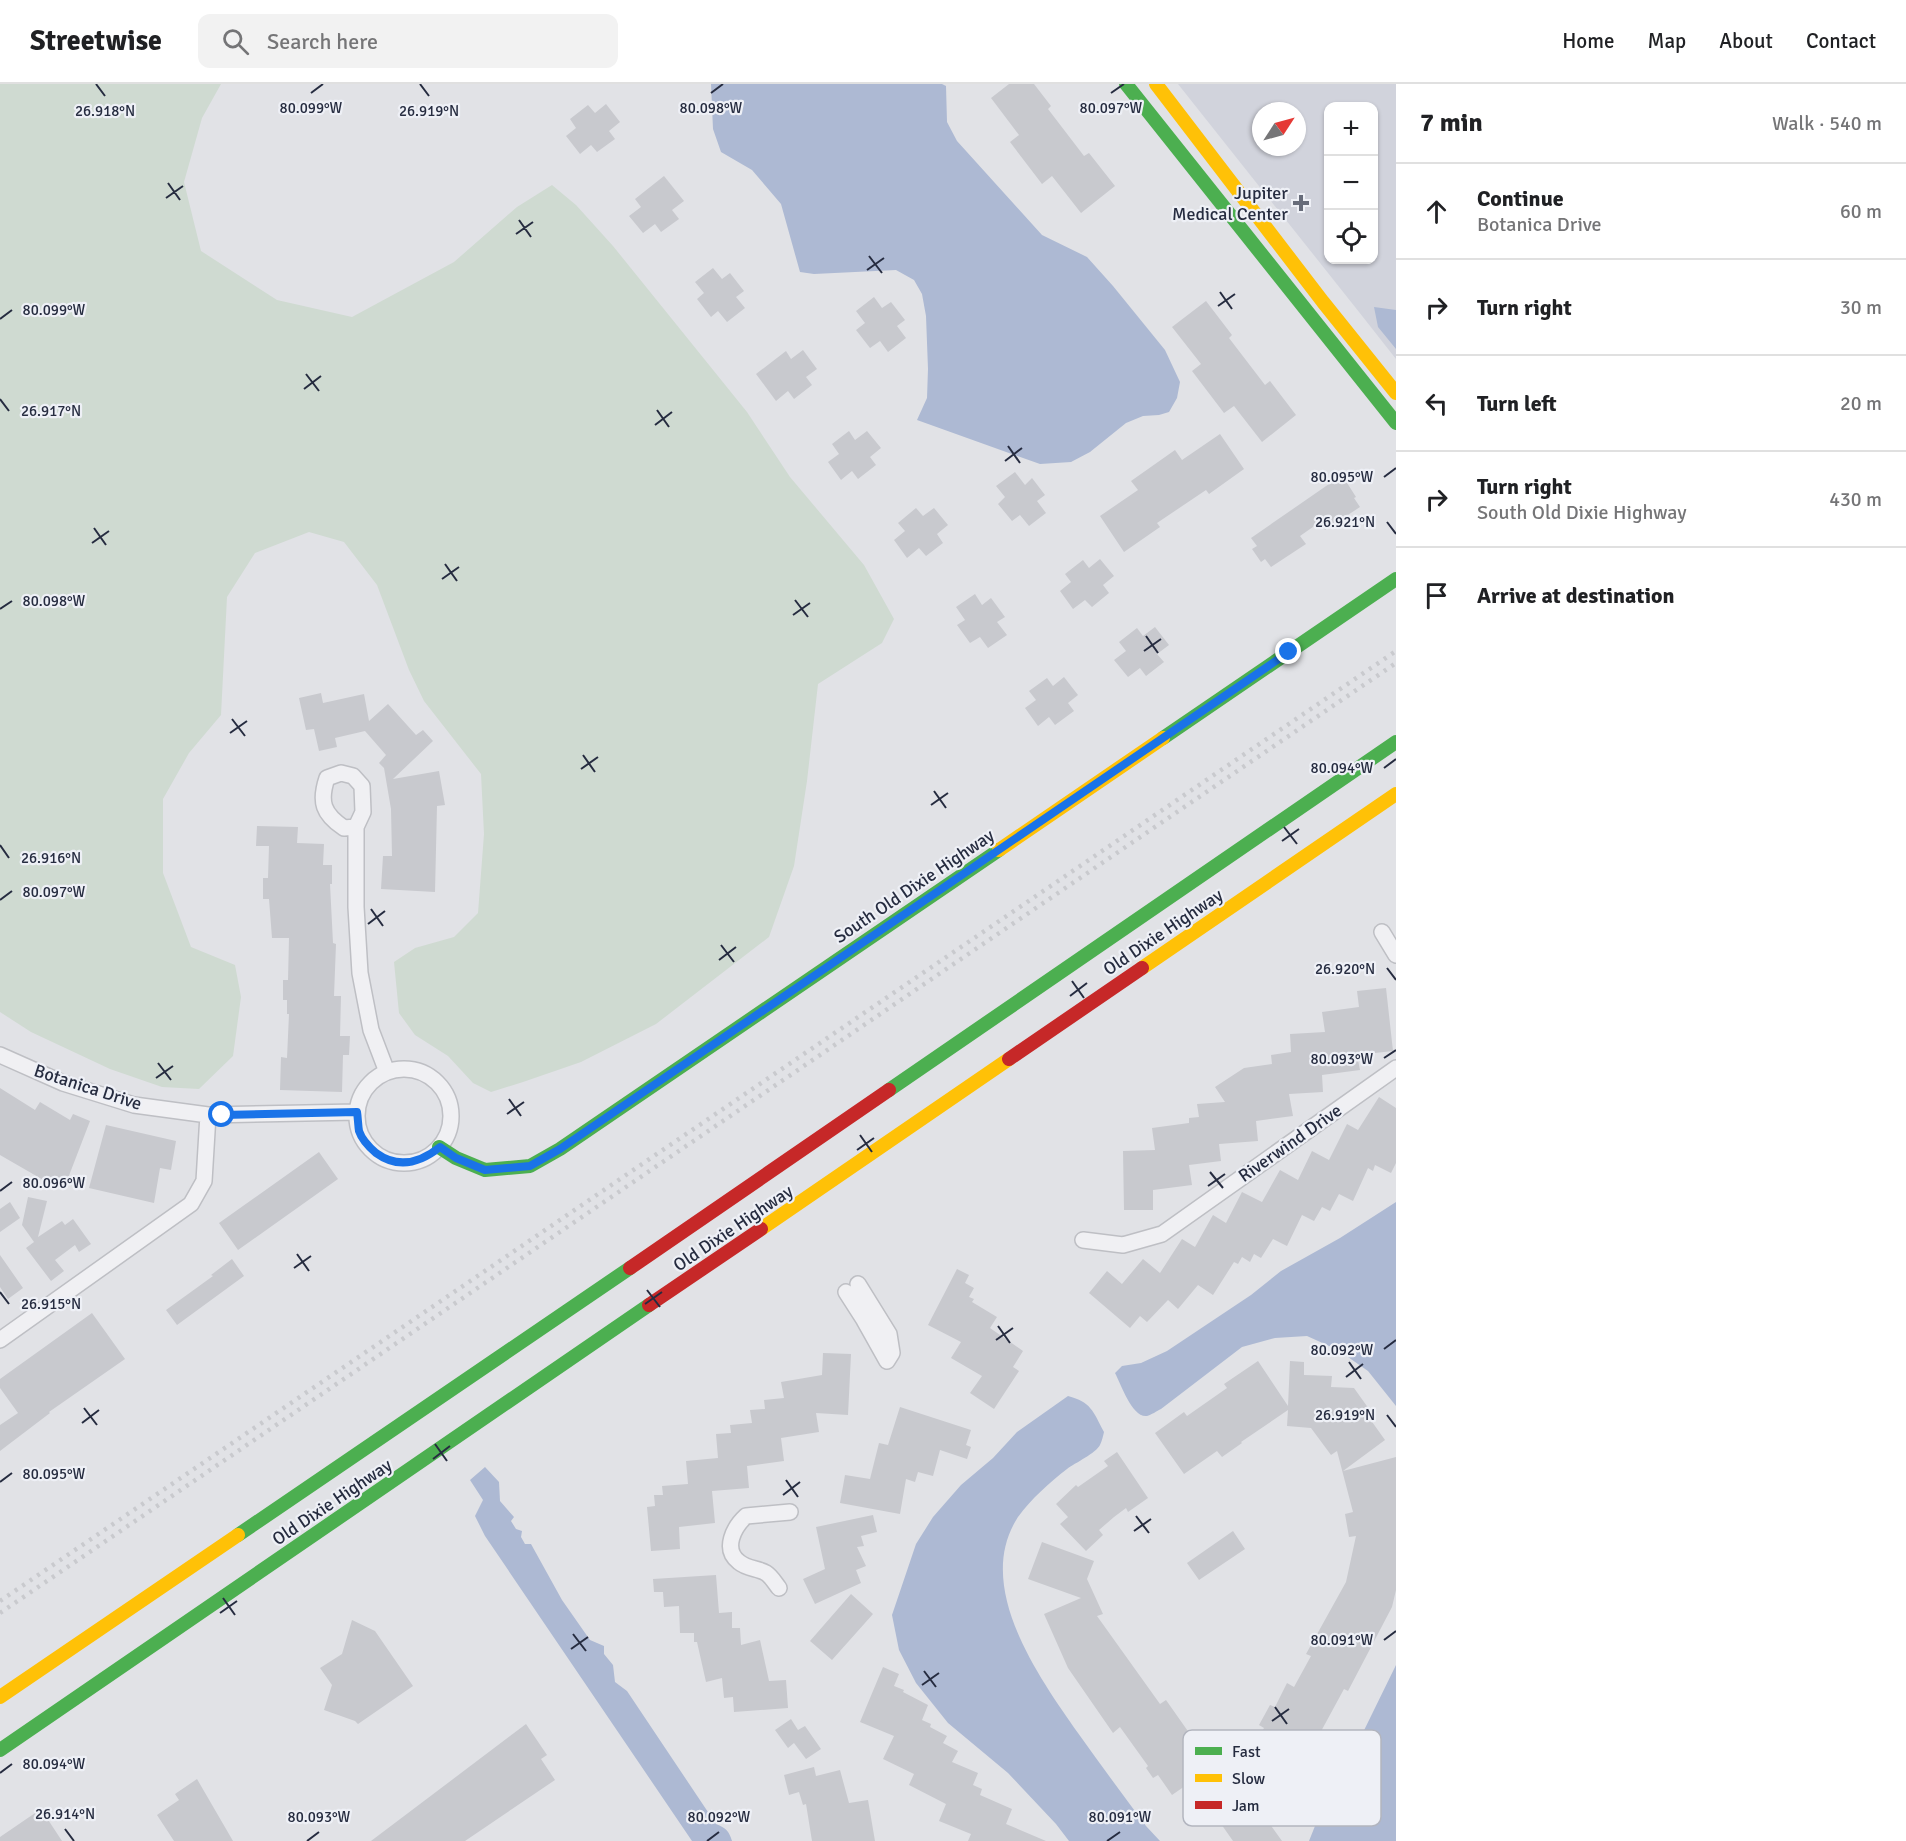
<!DOCTYPE html>
<html lang="en">
<head>
<meta charset="utf-8">
<style>
	body { margin:0; font-family:Signika,sans-serif; background:#f2f2f2; color:#202124 }
	.controls { position:absolute; right:18px; top:18px; display:grid; overflow:hidden; border-radius:12px; box-shadow:0 2px 4px #0004 }
	.controls button { width:54px; height:54px; display:grid; place-items:center; padding:0; border:0; border-bottom:2px solid #e0e0e0; background:#fff; color:#202124; font:30px sans-serif }
	.compass { position:absolute; left:1252px; top:18px; width:54px; height:54px; border-radius:50%; background:#fff; box-shadow:0 2px 4px #0004; rotate:54deg }
	.stop { position:absolute; width:18px; height:18px; margin:-14px; border:4px solid #1a73e8; border-radius:50%; background:#fff }
	.stop.end { background:#1a73e8; border-color:#fff; box-shadow:0 2px 6px #0008 }
	.list { margin:0; padding:0; list-style:none }
	h2 { display:flex; justify-content:space-between; align-items:center; height:78px; margin:0; padding:0 24px; font-size:26px }
	h2 small { font-size:20px; font-weight:400; color:#757577 }
	.list li { display:grid; grid-template-columns:39px 1fr auto; gap:18px; align-items:center; box-sizing:border-box; height:96px; padding:0 24px; border-top:2px solid #e0e0e0 }
	.list b { display:block; font-size:22px; white-space:nowrap }
	.list p { margin:0; font-size:20px; white-space:nowrap; color:#757577 }
	.list em { font-size:20px; font-style:normal; color:#757577 }
	.icon { flex:none; width:33px; height:33px; fill:none; stroke:currentColor; stroke-width:2; stroke-linecap:round; stroke-linejoin:round }
	.map { position:relative; flex:none; width:1396px; height:1757px; overflow:hidden }
	header { display:flex; align-items:center; gap:36px; box-sizing:border-box; height:84px; padding:0 30px; background:#fff; border-bottom:2px solid #e0e0e0 }
	header strong { font-size:28px }
	nav { display:flex; gap:33px; margin-inline-start:auto; font-size:21px }
	.search { width:420px; height:54px; background:#f2f2f2; display:flex; align-items:center; gap:15px; box-sizing:border-box; padding:0 21px; border-radius:12px; color:#757577; font-size:22px }
	main { display:flex }
	aside { flex:1; background:#fff }
	.map>svg:first-child { display:block }
</style>
</head>
<body>
<header>
<strong>Streetwise</strong>
<div class="search"><svg class="icon" aria-label="search" viewBox="0 0 24 24"><circle cx="10" cy="10" r="6"/><path d="M15 15l6 6"/></svg>Search here</div>
<nav><a>Home</a><a>Map</a><a>About</a><a>Contact</a></nav>
</header>
<main>
<div class="map">
<svg width="1396" height="1757" viewBox="0 0 1396 1757">
	<rect width="100%" height="100%" fill="#e1e2e6"/>
	<path fill="#d1d3dc" fill-rule="evenodd" d="M1178,0h218v275l-37,-47zM1328,22h46v154h-46zM1261,27h36v36h-36z"/>
	<path fill="#cfdad1" d="M0,0h221l-19,34 -18,64 17,69 76,49 75,17 102,-55 63,-55 35,-22 24,20 37,41 134,166 43,65 74,88 30,54 -12,24 -64,41 -11,97 -13,85 -25,71 -113,87 -75,38 -58,20 -32,10 -18,-9 -25,-27 -33,-21 -16,-22 -5,-51 21,-14 39,-11 24,-24 6,-79 -3,-60 -57,-73 -15,-31 -32,-85 -33,-43 -35,-10 -54,21 -28,44 -6,118 -32,38 -26,46v74l28,74 44,18 6,32 -8,59 -34,33 -37,-2 -52,-18 -79,-37 -31,-20z"/>
	<path fill="#adb9d3" d="M711,0h231l4,2 1,36 10,19 85,94 45,22 26,29 52,64 15,32 -3,16 -8,14 -10,3 -16,1 -17,7 -36,29 -19,10 -31,2 -123,-44 10,-22 1,-29 -2,-53 -4,-22 -8,-14 -18,-10 -82,4 -14,-2 -19,-68 -29,-34 -31,-18 -8,-23z
		M1374,223l22,3v39l-18,-22z
		M1396,1118v204l-28,-35 -30,-21 -31,-14 -32,2 -33,9 -81,62c-4,2 -10,6 -14,7 -15,2 -26,-32 -32,-43l7,-7 19,-3 26,-12 84,-56 30,-24 59,-33z
		M1068,1312c23,6 25,15 36,36 -1,4 -2,9 -4,13 -4,8 -25,18 -33,24 -17,13 -36,30 -49,48 -45,69 21,160 60,216 22,31 45,62 68,93l14,15h-91l-13,-17 -48,-51 -60,-50 -32,-40 -17,-33 -7,-35 24,-71 17,-27 28,-32 32,-27 24,-26z
		M485,1383l14,15 1,19 14,16 -3,4 5,8 6,2 -1,6 4,7h6l31,56 28,40 14,6v8l9,11 2,17 12,9 89,133c10,4 13,7 16,17h-40l-207,-305 -10,-20 8,-16 -13,-20z
		M1396,1581v176h-87l16,-40 24,-40z"/>
	<path fill="#c8c9ce" d="M1009,0h25l17,22 -3,3 36,47 5,-3 26,33 -34,27 -29,-37 -10,8 -32,-42 9,-7 -28,-37z
		M606,20l14,18 -11,9 6,8 -18,13 -6,-7 -11,9 -14,-18 10,-8 -6,-9 18,-14 7,8z
		M664,92l20,25 -12,9 7,9 -18,13 -6,-8 -12,9 -14,-17 12,-9 -6,-8z
		M713,184l9,11 8,-6 14,18 -8,6 9,11 -18,14 -9,-11 -7,6 -14,-18 7,-6 -9,-11z
		M874,213l8,11 9,-6 14,18 -8,6 9,12 -18,14 -8,-11 -10,7 -14,-18 9,-7 -9,-12z
		M1206,217l26,34 -3,3 36,47 5,-4 26,34 -34,27 -28,-36 -10,7 -32,-42 9,-7 -29,-37z
		M803,266l14,19 -11,8 6,8 -18,14 -6,-8 -12,10 -20,-27 30,-23 5,8z
		M849,347l6,9 12,-9 14,17 -11,9 6,8 -18,14 -6,-8 -11,9 -13,-18 11,-8 -7,-10z
		M1220,350l24,35 -35,25 -3,-4 -49,33 3,4 -36,25 -24,-36 38,-26 -7,-9 44,-31 7,10z
		M1015,388l10,13 7,-7 13,17 -8,6 9,12 -17,13 -9,-11 -8,6 -14,-17 7,-7 -9,-11z
		M1342,391l14,22 -2,1 6,9 -35,23 -5,-8 -20,14 6,8 -35,23 -6,-8 -4,3 -9,-13 5,-3 -6,-8z
		M916,424l7,8 11,-8 14,17 -11,9 6,9 -17,13 -7,-8 -12,10 -13,-18 11,-9 -7,-8z
		M1100,475l14,17 -11,9 6,8 -17,14 -7,-7 -12,9 -13,-18 11,-9 -6,-8 18,-14 6,8z
		M975,510l7,11 9,-7 14,19 -8,5 10,13 -19,13 -8,-11 -10,6 -13,-18 8,-5 -9,-13z
		M1155,543l14,18 -12,9 7,8 -18,14 -6,-8 -12,9 -14,-17 12,-9 -7,-9 18,-14 6,8z
		M1064,593l14,18 -10,8 6,8 -19,14 -6,-8 -11,9 -13,-18 11,-8 -7,-9 18,-13 6,8z
		M321,609l2,10 41,-9 5,27 19,-17 28,31 7,-5 10,11 -40,38 46,-8 6,34 -8,1 -2,86 -54,-3 2,-33h9l-1,-47 -7,-41 -5,-5 7,-8 -21,-24 -30,7 2,9 -18,4 -5,-22 -8,1 -7,-32z
		M257,742l41,1 -1,16 27,1 -1,21h9v19h-2l3,59 3,1 -2,52h7l-1,40h10l-1,19h-6l-1,37 -62,-2 1,-33 6,1 2,-44h-2v-14h-4v-20h5l1,-42h-17l-3,-39h-6v-21h5l1,-32h-13z
		M1386,904l7,63 -36,4 3,15 -38,5 1,17 -34,2 4,22 -37,5 2,20 -39,3 2,17 -32,4 3,20 -39,5v20h-29l-1,-59 32,-1 -3,-22 37,-5v-5l10,-1 -2,-13 28,-2 -10,-15 29,-19 28,-4 -1,-9 20,-3 -1,-18 35,-2 -3,-20 37,-5 -2,-16z
		M0,1004l35,22 5,-8 30,18 3,-6 17,7 -25,65 -13,-5v4l-52,-30z
		M1379,1013l17,11v55l-5,10 -16,-8 -2,6 -5,-3 -15,33 -14,-7 -9,17 -8,-4 -8,14 -12,-6 -15,31 -14,-7 -12,19 -7,-4 -4,8 -8,-5 -4,7 -4,-2 -21,33 -15,-10 -20,24 -10,-9 -21,22 -7,-6 -10,12 -41,-35 18,-22 15,13 21,-25 17,14 22,-34 13,8 18,-32 13,8 16,-31 20,10 18,-32 18,10 14,-29 17,9 18,-36 11,6z
		M106,1041l70,16 -5,29 -11,-2 -6,35 -65,-15z
		M319,1068l19,27 -100,71 -19,-27z
		M28,1113l19,4 -9,36 24,-16 3,4 8,-6 18,25 -12,8 -4,-7 -20,15 9,11 -13,10 -25,-33 8,-6 -12,-17z
		M10,1118l10,16 -20,14v-23z
		M0,1171l23,33 -15,11 -8,-12z
		M232,1175l12,17 -67,49 -11,-15 47,-34 -2,-1z
		M957,1185l12,6 -4,8 9,5 -5,9 5,2 -2,3 25,15 -7,11 33,23 -10,16 6,4 -25,38 -24,-16 12,-17 -31,-18 10,-16 -33,-17z
		M92,1229l33,46 -76,53 1,1 -50,38v-26l18,-12 -18,-25v-9z
		M823,1269l28,1 -3,61 -32,-2 3,19 -38,6 3,23 -37,5 2,22 -37,3 3,32 -36,4 1,22 -29,2 -4,-44 8,-1 -1,-11h9l-1,-9 26,-2 -2,-23 32,-3 -2,-24 15,-1 -1,-8 22,-2 -2,-13 15,-1 -1,-9 20,-2 -3,-16 41,-7z
		M1258,1277l30,45 2,-45 14,1v13l28,1 -1,11 23,1 20,28 -4,3 15,21 -42,31 53,-14v133l-4,17 -44,84 -4,-2 -44,81 12,8 -20,33 -45,-26 8,-13 -5,-2 15,-25 -8,-5 7,-12 -5,-3 11,-20 5,2 12,-24 7,4 17,-31 -5,-2 40,-72 10,-46 -7,1 -4,-23 8,-2 -16,-61 -6,4 -20,-27 -24,-2 1,-16 -47,32 1,1 -20,14 -5,-6 -33,23 -29,-41 29,-21 3,4 40,-28 -3,-4z
		M900,1323l71,23 -5,15 5,2 -4,12 -27,-9 -7,26 -15,-4 -3,10 -9,-3 -6,35 -60,-11 5,-28 25,4 9,-36 9,2z
		M1117,1368l31,46 -20,14 -2,-4 -12,9 -15,13 4,5 -17,16 -26,-27 8,-7 -12,-13 20,-19 2,2 30,-21 -4,-5z
		M873,1431l4,17 -16,4 3,10 -7,1 9,19 -10,4 5,13 -46,21 -12,-25 22,-10 -9,-42z
		M1233,1447l12,18 -46,31 -12,-17z
		M1042,1458l52,19 -7,18 16,35 -6,2 63,88 6,-4 38,54 -4,3 8,13 -36,25 -14,-20 -5,3 -7,-10 2,-2 -28,-39 -7,6 -45,-65 -24,-54 37,-16 -53,-19z
		M716,1491l3,38 13,-1v16h8l1,17 19,-5 9,41 17,-1 2,28 -54,4 -1,-15 -9,1 -2,-20 -16,4 -9,-40h-3v-9h-14l-1,-27 -15,1 -1,-15h-9l-1,-13z
		M851,1510l22,20 -41,46 -22,-19z
		M352,1536l23,11 38,55 -55,38 -3,-3 -31,-11 8,-25 -12,-17 22,-14z
		M883,1583l16,7 -5,12 10,4 -1,2 25,13 -6,15 9,4 -1,3 17,9 -4,7 15,8 -6,11 26,11 -5,12 9,4 -2,6 32,14 -6,15 40,17h-78l3,-7 -32,-13 7,-17 -37,-19 5,-11 -31,-15 11,-23 -34,-14z
		M791,1635l7,11 7,-4 16,23 -15,10 -12,-16 -6,5 -13,-18z
		M526,1640l21,31 -6,4 14,21 -90,61h-94z
		M814,1683l2,9 24,-6 9,33 19,-3 7,41h-63l-6,-37 -3,1 -4,-13 -10,3 -5,-20z
		M197,1695l36,62h-59l-17,-26 22,-15 -4,-6z
		M1251,1714l31,43h-49l-14,-20z
		M41,1725l21,32h-62v-4z"/>
	<g fill="none" stroke-linecap="round" stroke-linejoin="round">
		<g stroke="#bebfc4" stroke-width="18">
			<path id="street" d="M356,743l-12,1c-21,-14 -25,-26 -17,-50l14,-5 12,3 9,10 1,26 -7,15v80l4,66 11,57 16,42
				M1382,848l14,23
				M0,971l63,28 71,22 74,10 149,-3
				M357 1032a47 47 0 1 1 94 0a47 47 0 1 1-94 0Z
				M1083,1156l40,5 39,-11 234,-166
				M846,1208l18,28 23,41 5,-8 -3,-19 -31,-50
				M0,1256l191,-136 13,-23 4,-66
				M779,1504c-4,-5 -8,-12 -13,-15 -8,-5 -19,-4 -27,-11 -17,-13 -5,-35 7,-46l44,-4"/>
		</g>
		<use href="#street" stroke="#f0f0f3" stroke-width="15"/>
		<path stroke="#4caf50" stroke-width="14" d="M1126,0l270,339
			M1163,654l233,-159
			M889,1006l507,-348
			M439,1063l17,11 29,12 45,-4 30,-17 439,-299
			M238,1451l392,-267
			M0,1666l649,-445"/>
		<path stroke="#ffc107" stroke-width="14" d="M1156,0l167,218 73,91
			M999,766l164,-112
			M1142,884l254,-174
			M761,1145l248,-170
			M0,1613l238,-162"/>
		<path stroke="#c62828" stroke-width="14" d="M1009,975l133,-91
			M630,1184l259,-178
			M649,1221l112,-76"/>
		<path stroke="#c9cace" stroke-width="4.5" stroke-dasharray="3 6" stroke-linecap="butt" d="M0,1517l1396,-950
			M0,1529l1396,-950"/>
	</g>
	<g fill="none" stroke-linecap="round" stroke-linejoin="round">
		<path stroke="#1a73e8" stroke-width="8" d="M222,1031l135,-3c1,6 1,13 2,19 3,9 10,16 17,22 22,16 44,10 64,-6l16,11 29,12 45,-4 30,-17 729,-497"/>
	</g>
	<path fill="none" stroke="#262c40" stroke-width="2" d="M96,0l9,12M420,0l9,12M311,9l12,-9M711,9l12,-9M1111,9l13,-9M168,99l12,17M166,114l17,-12M519,136l12,17M516,150l17,-12M869,172l13,17M867,186l17,-12M1220,208l12,17M1218,222l17,-12M0,235l12,-9M306,290l13,17M304,305l17,-13M0,315l9,12M657,326l12,17M655,341l17,-13M1008,362l12,17M1005,377l17,-13M1384,393l12,-9M1387,438l9,12M94,444l12,17M92,459l17,-12M445,480l12,17M442,495l17,-12M795,516l13,17M0,525l12,-8M793,531l17,-12M1146,552l12,17M1144,567l17,-12M232,635l13,17M230,649l17,-12M583,671l12,17M1384,684l12,-9M581,685l17,-12M934,707l12,17M931,721l17,-12M1284,743l13,17M1282,757l17,-12M0,761l9,13M0,816l12,-9M371,825l12,17M368,840l17,-13M721,861l13,17M719,876l17,-13M1387,884l9,12M1072,897l12,17M1070,912l17,-13M1384,974l12,-8M158,979l13,17M156,994l17,-12M509,1015l12,17M507,1030l17,-12M860,1051l12,17M857,1066l17,-12M1210,1088l13,16M1208,1102l17,-12M0,1107l12,-9M297,1170l12,17M294,1184l17,-12M647,1206l13,17M0,1208l9,12M645,1220l17,-12M998,1242l12,17M996,1256l17,-12M1384,1265l12,-9M1349,1278l12,17M1346,1293l17,-13M84,1324l13,17M1387,1331l9,12M82,1339l17,-13M435,1360l12,17M433,1375l17,-13M786,1396l12,17M0,1398l12,-9M783,1411l17,-13M1136,1432l13,17M1134,1447l17,-12M223,1514l12,17M220,1529l17,-12M573,1550l13,17M1384,1556l12,-9M571,1565l17,-12M924,1587l12,16M922,1601l17,-12M1275,1623l12,17M1272,1637l17,-12M0,1689l12,-9M65,1745l9,12M307,1757l12,-9M707,1757l12,-9M1107,1757l13,-9"/>
	<path fill="#676c7a" stroke="#eef0f6" stroke-width="2" d="M1298 110h6v6h6v6h-6v6h-6v-6h-6v-6h6z"/>
	<g text-anchor="middle" stroke-width="4.5" stroke-linejoin="round" paint-order="stroke">
		<g font-size="18" fill="#262c40" stroke="#eef0f6" text-anchor="end">
			<text x="1288" y="115">Jupiter<tspan x="1288" dy="21">Medical Center</tspan></text>
		</g>
		<g font-size="18" fill="#262c40" stroke="#eef0f6">
			<text transform="translate(914 802) rotate(-34)" y="6">South Old Dixie Highway</text>
			<text transform="translate(1163 848) rotate(-34)" y="6">Old Dixie Highway</text>
			<text transform="translate(88 1003) rotate(18)" y="6">Botanica Drive</text>
			<text transform="translate(1290 1059) rotate(-35)" y="6">Riverwind Drive</text>
			<text transform="translate(733 1144) rotate(-34)" y="6">Old Dixie Highway</text>
			<text transform="translate(332 1418) rotate(-34)" y="6">Old Dixie Highway</text>
		</g>
	</g>
	<rect x="1183" y="1646" width="198" height="96" rx="9" fill="#eef0f6" stroke="#b2b5bf" stroke-width="1.5"/>
	<rect x="1195" y="1663" width="27" height="8" fill="#4caf50"/>
	<rect x="1195" y="1690" width="27" height="8" fill="#ffc107"/>
	<rect x="1195" y="1717" width="27" height="8" fill="#c62828"/>
	<g font-size="16" fill="#262c40">
		<text x="1232" y="1673">Fast</text>
		<text x="1232" y="1700">Slow</text>
		<text x="1232" y="1727">Jam</text>
	</g>
	<g font-size="15" text-anchor="middle" fill="#262c40" stroke="#eef0f6" stroke-width="4.5" stroke-linejoin="round" paint-order="stroke">
		<text x="311" y="29">80.099°W</text>
		<text x="711" y="29">80.098°W</text>
		<text x="1111" y="29">80.097°W</text>
		<text x="105" y="32">26.918°N</text>
		<text x="429" y="32">26.919°N</text>
		<text x="54" y="231">80.099°W</text>
		<text x="51" y="332">26.917°N</text>
		<text x="1342" y="398">80.095°W</text>
		<text x="1345" y="443">26.921°N</text>
		<text x="54" y="522">80.098°W</text>
		<text x="1342" y="689">80.094°W</text>
		<text x="51" y="779">26.916°N</text>
		<text x="54" y="813">80.097°W</text>
		<text x="1345" y="890">26.920°N</text>
		<text x="1342" y="980">80.093°W</text>
		<text x="54" y="1104">80.096°W</text>
		<text x="51" y="1225">26.915°N</text>
		<text x="1342" y="1271">80.092°W</text>
		<text x="1345" y="1336">26.919°N</text>
		<text x="54" y="1395">80.095°W</text>
		<text x="1342" y="1561">80.091°W</text>
		<text x="54" y="1685">80.094°W</text>
		<text x="65" y="1735">26.914°N</text>
		<text x="319" y="1738">80.093°W</text>
		<text x="719" y="1738">80.092°W</text>
		<text x="1120" y="1738">80.091°W</text>
	</g>
</svg>
<div class="controls">
<button>+</button>
<button>−</button>
<button><svg class="icon" aria-label="locate" viewBox="0 0 24 24"><circle cx="12" cy="12" r="6"/><path d="M12 2v4M12 18v4M2 12h4M18 12h4"/></svg></button>
</div>
<svg class="compass" viewBox="-18 -18 36 36"><path d="M0-13l5 13h-10z" fill="#e53935"/><path d="M0 13l5-13h-10z" fill="#757577"/></svg>
<div class="stop" style="left:222px;top:1031px"></div>
<div class="stop end" style="left:1289px;top:568px"></div>
</div>
<aside>
<h2>7 min<small>Walk · 540 m</small></h2>
<ul class="list">
<li><svg class="icon" aria-label="ahead" viewBox="0 0 24 24"><path d="M12 20V5M6 11l6-6 6 6"/></svg><div><b>Continue</b><p>Botanica Drive</p></div><em>60 m</em></li>
<li><svg class="icon" aria-label="right" viewBox="0 0 24 24"><path d="M7 20v-9h11M14 6l5 5-5 5"/></svg><div><b>Turn right</b></div><em>30 m</em></li>
<li><svg class="icon" aria-label="left" viewBox="0 0 24 24"><path d="M17 20v-9H6M10 6l-5 5 5 5"/></svg><div><b>Turn left</b></div><em>20 m</em></li>
<li><svg class="icon" aria-label="right" viewBox="0 0 24 24"><path d="M7 20v-9h11M14 6l5 5-5 5"/></svg><div><b>Turn right</b><p>South Old Dixie Highway</p></div><em>430 m</em></li>
<li><svg class="icon" aria-label="arrive" viewBox="0 0 24 24"><path d="M6 21V4h12l-3 4 3 4H6"/></svg><div><b>Arrive at destination</b></div></li>
</ul>
</aside>
</main>
</body>
</html>
